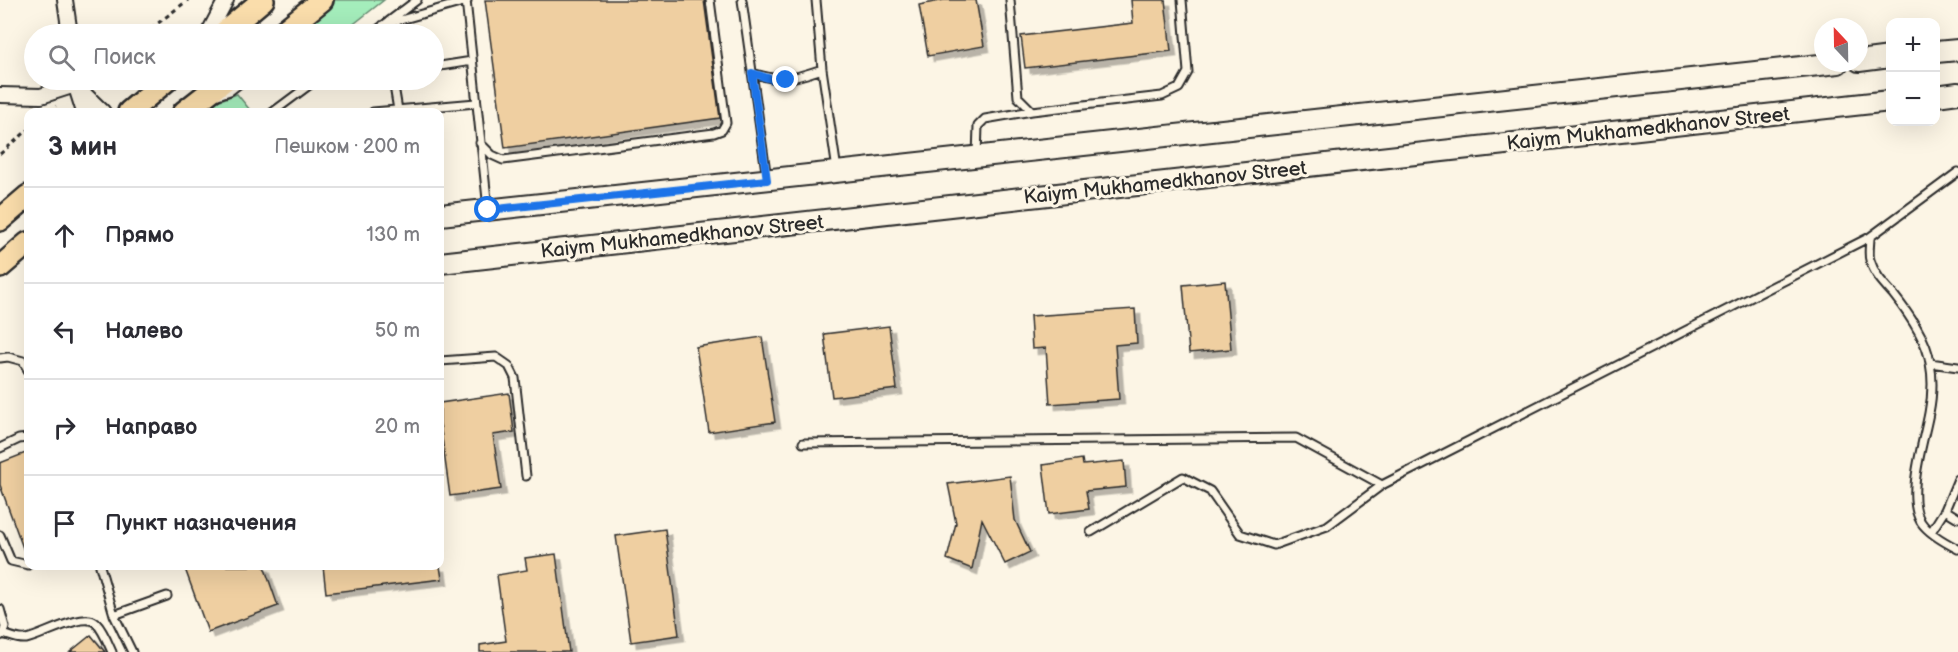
<!DOCTYPE html>
<html lang="ru">
<head>
<meta charset="utf-8">
<style>
	body { margin:0; font-family:"Balsamiq Sans",sans-serif; background:#f2f2f3; color:#2b2b33 }
	.controls { position:absolute; right:18px; top:18px; display:grid; overflow:hidden; border-radius:12px; box-shadow:0 6px 24px #0002 }
	.controls button { width:54px; height:54px; display:grid; place-items:center; padding:0; border:0; border-bottom:2px solid #e1e1e2; background:#fff; color:#2b2b33; font:30px sans-serif }
	.compass { position:absolute; left:1814px; top:18px; width:54px; height:54px; border-radius:50%; background:#fff; box-shadow:0 6px 24px #0002; rotate:338deg }
	.stop { position:absolute; width:18px; height:18px; margin:-14px; border:4px solid #1a73e8; border-radius:50%; background:#fff }
	.stop.end { background:#1a73e8; border-color:#fff; box-shadow:0 2px 6px #0008 }
	.list { margin:0; padding:0; list-style:none }
	h2 { display:flex; justify-content:space-between; align-items:center; height:78px; margin:0; padding:0 24px; font-size:26px }
	h2 small { font-size:20px; font-weight:400; color:#7c7c81 }
	.list li { display:grid; grid-template-columns:39px 1fr auto; gap:18px; align-items:center; box-sizing:border-box; height:96px; padding:0 24px; border-top:2px solid #e1e1e2 }
	.list b { display:block; font-size:22px; white-space:nowrap }
	.list em { font-size:20px; font-style:normal; color:#7c7c81 }
	.icon { flex:none; width:33px; height:33px; fill:none; stroke:currentColor; stroke-width:2; stroke-linecap:round; stroke-linejoin:round }
	.map { position:relative; flex:none; width:1958px; height:652px; overflow:hidden }
	.search { position:absolute; background:#fff; box-shadow:0 6px 24px #0002; left:24px; top:24px; width:420px; height:66px; display:flex; align-items:center; gap:15px; box-sizing:border-box; padding:0 21px; border-radius:33px; color:#7c7c81; font-size:22px }
	.panel { position:absolute; background:#fff; box-shadow:0 6px 24px #0002; left:24px; top:108px; width:420px; height:462px; border-radius:12px }
	.map>svg:first-child { display:block }
</style>
</head>
<body>
<div class="map">
<svg width="1958" height="652" viewBox="0 0 1958 652">
	<defs>
		<filter id="shadow"><feDropShadow dx="5.5" dy="5.5" stdDeviation="0" flood-color="#0004"/></filter>
	</defs>
	<rect width="100%" height="100%" fill="#fcf5e5"/>
	<filter id="ink" filterUnits="userSpaceOnUse"><feTurbulence type="fractalNoise" baseFrequency=".0167" numOctaves="2"/><feDisplacementMap in="SourceGraphic" scale="12" xChannelSelector="R" yChannelSelector="G"/><feConvolveMatrix kernelMatrix="1 2 1 2 8 2 1 2 1" color-interpolation-filters="sRGB"/></filter>
	<g filter="url(#ink)">
		<path fill="#a4edbb" stroke="#688c73" stroke-width="1.5" d="M333,0h51l-43,34h-45l1,-3z
			M237,94l13,16 -4,2h-50l7,-6z"/>
		<path fill="#efcfa1" stroke="#2b2b2b" stroke-width="1.5" filter="url(#shadow)" d="M485,0h219l16,118 -215,30z
			M944,0h32l8,46 -56,10 -9,-51z
			M1131,0h34l6,51 -146,17 -4,-32 112,-13z
			M1225,281l6,68 -42,4 -6,-68z
			M1135,309l2,34 -22,2 4,54 -69,5 -4,-56 -14,1 -2,-33z
			M889,326l8,63 -65,8 -8,-63z
			M762,337l13,85 -66,10 -13,-85z
			M509,393l5,39 -21,3 8,54 -51,7 -10,-73v-20z
			M28,452v107h-1l-27,-74v-22z
			M1082,459l1,6 41,-4 2,26 -40,4 3,18 -40,5 -6,-49z
			M1010,476l5,44 15,32 -25,12 -23,-45 -10,50 -25,-10 9,-36 -8,-39z
			M665,529l14,106 -48,7 -15,-106z
			M556,554l13,98h-89v-7l26,-4 -9,-66 30,-5 -2,-12z
			M184,566h80l14,40 -70,26z
			M323,566h117l2,13 -116,14z
			M91,635l14,17h-35z"/>
		<g fill="none" stroke-linecap="round" stroke-linejoin="round">
			<g stroke="#2b2b2b" stroke-width="11">
				<path id="lane" d="M466,0l22,209
					M742,0l25,179
					M816,0l6,69 15,101
					M1010,0l8,97 14,14 130,-15 17,-8 9,-16 -6,-72
					M372,34l45,-34
					M385,34l-2,-9 84,-24
					M434,67l38,-6
					M752,73c31,10 40,6 70,-4
					M393,80l5,30
					M314,82l20,-2
					M218,95l12,-4 14,-11
					M273,112l43,-32
					M373,112l103,-9
					M480,143l12,12 11,5 211,-27 8,-3 4,-7 -16,-123
					M977,156l1,-30 7,-7 47,-8
					M1870,237c0,7 -2,17 0,23 4,14 14,24 23,34 15,19 34,45 37,69 3,15 2,35 -1,50 -5,28 -24,83 -8,109 8,12 25,21 37,27
					M0,358l8,-1 15,4 5,9
					M440,361l56,-4 13,9 6,12 11,98
					M1930,363l28,4
					M803,443l493,-5 86,47 488,-248 88,-65
					M0,448l19,-9 9,-1
					M1945,510l13,8
					M1091,532l92,-55 27,14 30,43 34,11 53,-19 55,-41
					M1931,532l14,-22 13,-31
					M0,535l11,26 17,4
					M100,566l14,49 18,37
					M0,609l5,18 -2,7 -3,2
					M114,615l53,-19
					M3,634c7,2 15,6 23,5 16,-3 58,-28 70,-16 7,7 12,20 16,29"/>
			</g>
			<g stroke="#2b2b2b" stroke-width="18">
				<path id="street" d="M65,0l5,34
					M208,34l18,-34
					M75,85l28,27
					M76,87l8,25
					M0,95l41,1 34,-11"/>
			</g>
			<g stroke="#2b2b2b" stroke-width="24">
				<path id="secondary" d="M1936,52l22,-2
					M1859,61l31,-4
					M1936,96l22,-3
					M440,215l1398,-152
					M440,263l1450,-162"/>
			</g>
			<g stroke="#2b2b2b" stroke-width="26">
				<path id="primary" d="M222,34l41,-34
					M280,34l42,-34
					M129,112l38,-32
					M184,112l41,-32
					M0,220l28,-24
					M0,267l28,-24"/>
			</g>
			<path stroke="#2b2b2b" stroke-width="3" stroke-dasharray="4.5 4.5" stroke-linecap="butt" d="M144,34l44,-34
				M49,112l7,-6
				M0,154l28,-24"/>
			<use href="#lane" stroke="#fcf5e5" stroke-width="7"/>
			<use href="#street" stroke="#fcf5e5" stroke-width="14"/>
			<use href="#secondary" stroke="#fcf5e5" stroke-width="20"/>
			<use href="#primary" stroke="#faddab" stroke-width="21"/>
		</g>
	</g>
	<g fill="none" stroke-linecap="round" stroke-linejoin="round" filter="url(#ink)">
		<path stroke="#1a73e8" stroke-width="8" d="M488,210l279,-30 -15,-107 19,6 15,1"/>
	</g>
	<g text-anchor="middle" stroke-width="6" stroke-linejoin="round" paint-order="stroke">
		<g font-size="20" fill="#2b2b2b" stroke="#fcf5e5">
			<text transform="translate(1648 128) rotate(-6)" y="7">Kaiym Mukhamedkhanov Street</text>
			<text transform="translate(1165 182) rotate(-6)" y="7">Kaiym Mukhamedkhanov Street</text>
			<text transform="translate(682 236) rotate(-6)" y="7">Kaiym Mukhamedkhanov Street</text>
		</g>
	</g>
</svg>
<div class="controls">
<button>+</button>
<button>−</button>
</div>
<svg class="compass" viewBox="-18 -18 36 36"><path d="M0-13l5 13h-10z" fill="#e53935"/><path d="M0 13l5-13h-10z" fill="#7c7c81"/></svg>
<div class="stop" style="left:488px;top:210px"></div>
<div class="stop end" style="left:786px;top:80px"></div>
<div class="search"><svg class="icon" aria-label="search" viewBox="0 0 24 24"><circle cx="10" cy="10" r="6"/><path d="M15 15l6 6"/></svg>Поиск</div>
<section class="panel">
<h2>3 мин<small>Пешком · 200 m</small></h2>
<ul class="list">
<li><svg class="icon" aria-label="ahead" viewBox="0 0 24 24"><path d="M12 20V5M6 11l6-6 6 6"/></svg><div><b>Прямо</b></div><em>130 m</em></li>
<li><svg class="icon" aria-label="left" viewBox="0 0 24 24"><path d="M17 20v-9H6M10 6l-5 5 5 5"/></svg><div><b>Налево</b></div><em>50 m</em></li>
<li><svg class="icon" aria-label="right" viewBox="0 0 24 24"><path d="M7 20v-9h11M14 6l5 5-5 5"/></svg><div><b>Направо</b></div><em>20 m</em></li>
<li><svg class="icon" aria-label="arrive" viewBox="0 0 24 24"><path d="M6 21V4h12l-3 4 3 4H6"/></svg><div><b>Пункт назначения</b></div></li>
</ul>
</section>
</div>
</body>
</html>
